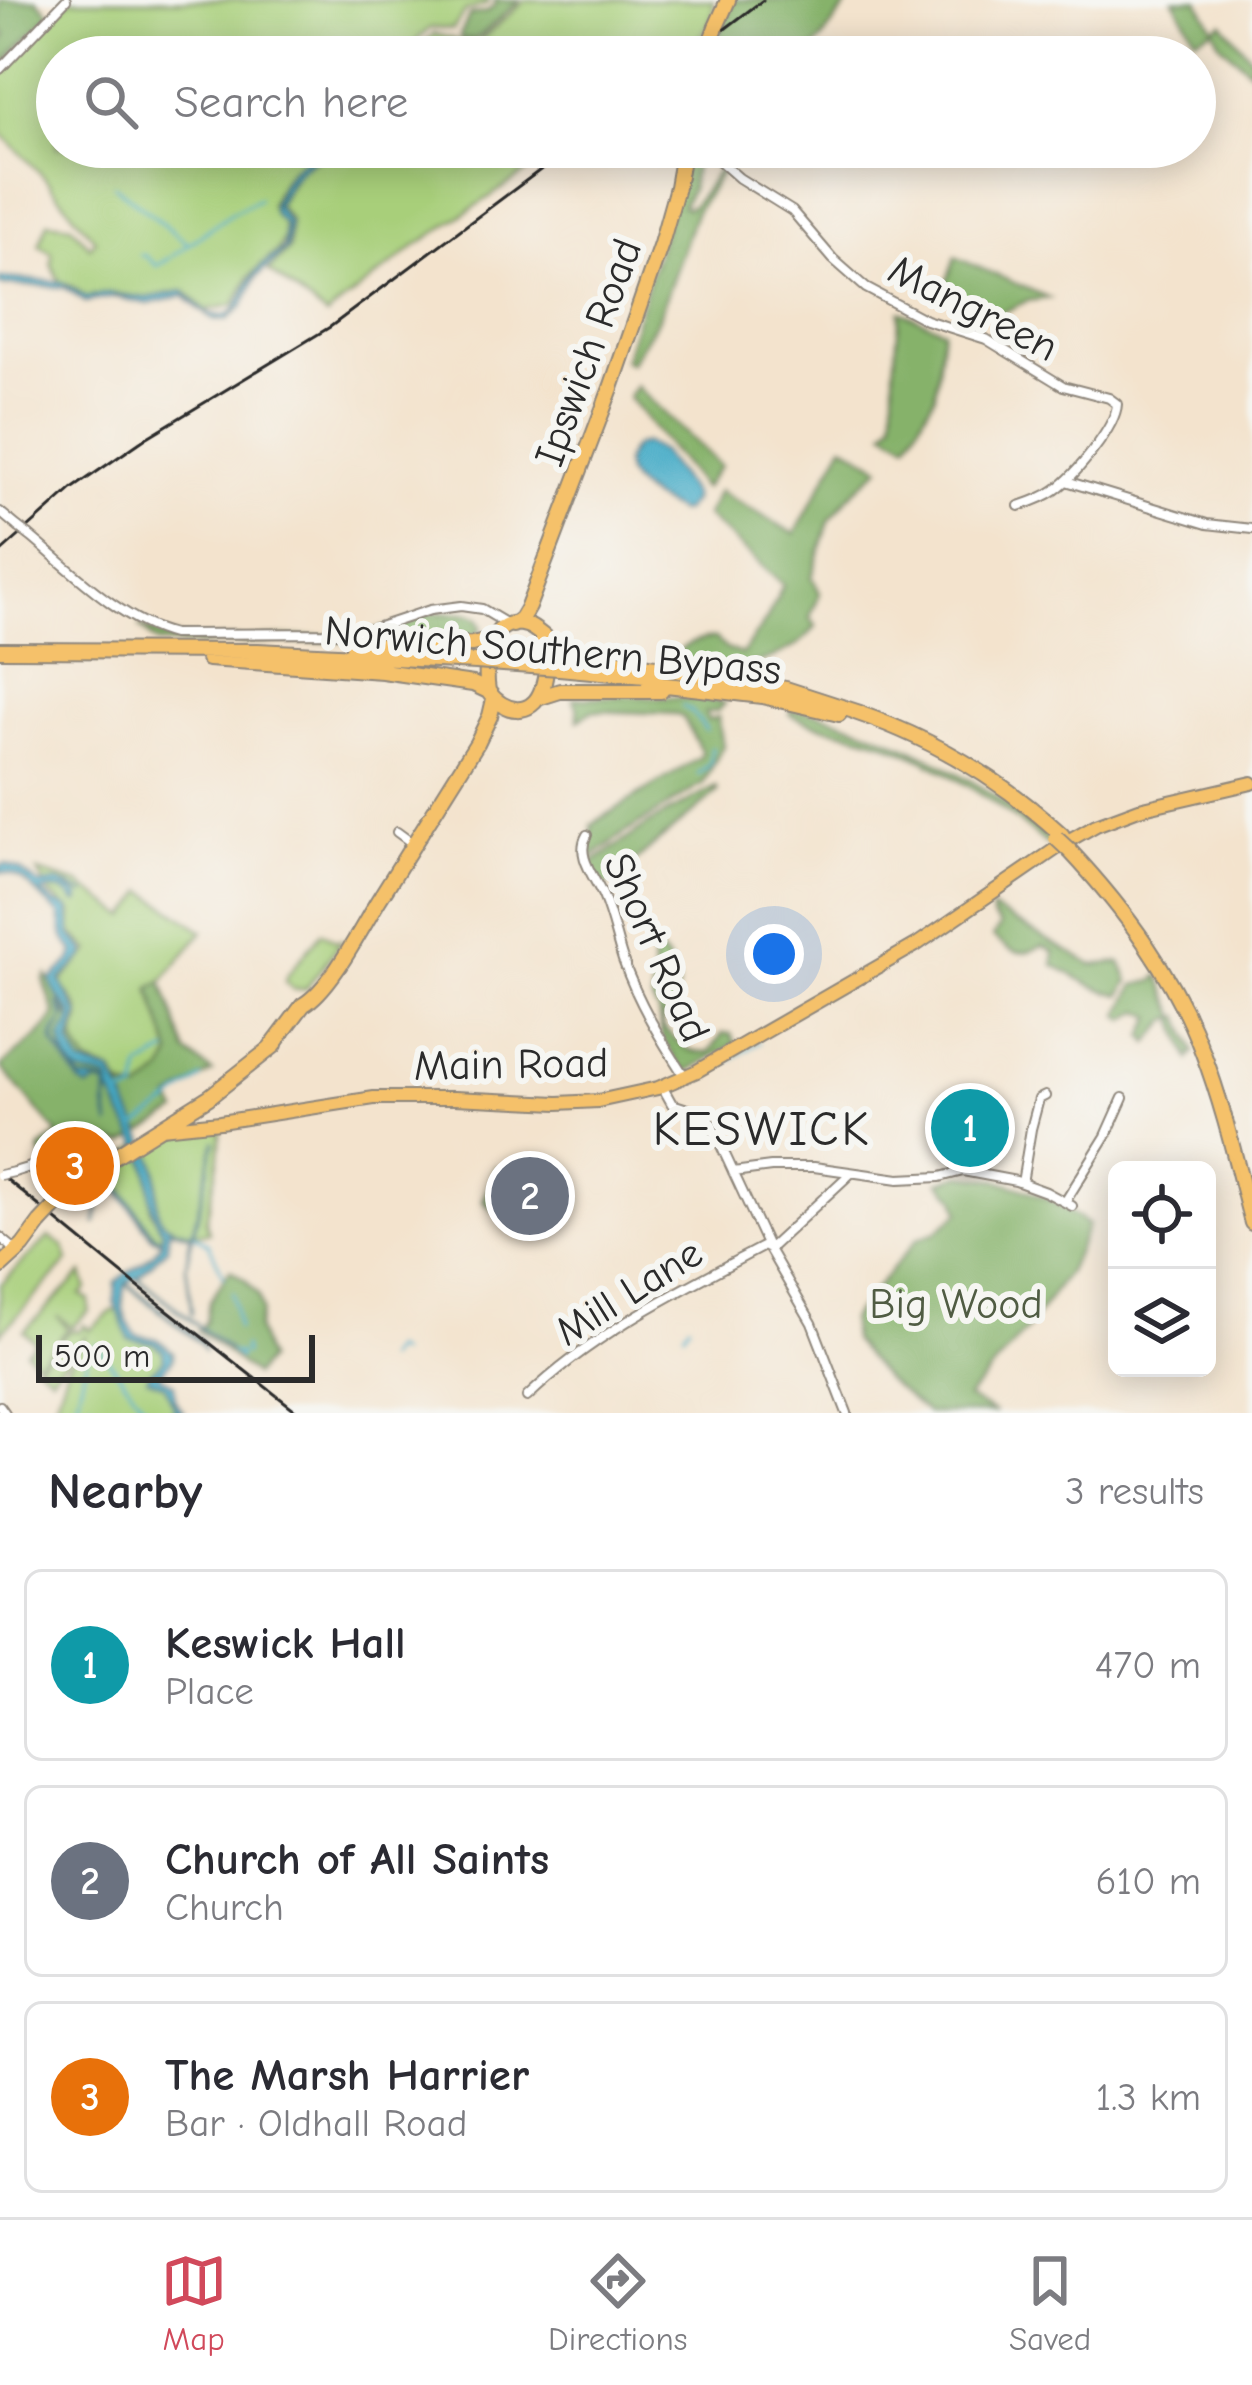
<!DOCTYPE html>
<html lang="en">
<head>
<meta charset="utf-8">
<style>
	body { margin:0; font-family:"Comic Neue",sans-serif; background:#f2f2f3; color:#2b2b33 }
	.controls { position:absolute; right:36px; bottom:36px; display:grid; overflow:hidden; border-radius:18px; box-shadow:0 6px 30px #0003 }
	.controls button { width:108px; height:108px; display:grid; place-items:center; padding:0; border:0; border-bottom:3px solid #e1e1e2; background:#fff; color:#2b2b33; font:60px sans-serif }
	.scale { position:absolute; left:36px; bottom:30px; width:279px; box-sizing:border-box; padding-left:12px; border:6px solid #2b2b2b; border-top:0; font-size:33px; line-height:42px; white-space:nowrap; color:#2b2b2b; -webkit-text-stroke:9px #f6f6f2; paint-order:stroke }
	.you { position:absolute; left:774px; top:954px; width:42px; height:42px; margin:-30px; border:9px solid #fff; border-radius:50%; background:#1a73e8; box-shadow:0 0 0 18px #1a73e833 }
	.badge { display:grid; place-items:center; width:78px; height:78px; border-radius:50%; background:#d1495b; color:#fff; font-size:39px; font-weight:700 }
	.pin { position:absolute; translate:-50% -50%; border:6px solid #fff; box-shadow:0 3px 12px #0006 }
	.list { margin:0; padding:0; list-style:none }
	h2 { display:flex; justify-content:space-between; align-items:center; height:156px; margin:0; padding:0 48px; font-size:51px }
	h2 small { font-size:39px; font-weight:400; color:#7c7c81 }
	.list li { display:grid; grid-template-columns:78px 1fr auto; gap:36px; align-items:center; box-sizing:border-box; height:192px; margin:0 24px 24px; padding:0 24px; border:3px solid #e1e1e2; border-radius:18px }
	.list b { display:block; font-size:45px; white-space:nowrap }
	.list p { margin:0; font-size:39px; white-space:nowrap; color:#7c7c81 }
	.list em { font-size:39px; font-style:normal; color:#7c7c81 }
	.icon { flex:none; width:66px; height:66px; fill:none; stroke:currentColor; stroke-width:2; stroke-linecap:round; stroke-linejoin:round }
	.map { position:relative; flex:none; width:1252px; height:1413px; overflow:hidden }
	.search { position:absolute; background:#fff; box-shadow:0 6px 30px #0003; left:36px; right:36px; top:36px; height:132px; display:flex; align-items:center; gap:30px; box-sizing:border-box; padding:0 42px; border-radius:66px; color:#7c7c81; font-size:45px }
	.sheet { height:804px; background:#fff }
	nav { display:flex; justify-content:space-around; align-items:center; box-sizing:border-box; height:168px; border-top:3px solid #e1e1e2; background:#fff; font-size:33px; color:#7c7c81 }
	nav a { display:grid; justify-items:center; gap:6px }
	nav .on { color:#d1495b }
	.map>svg:first-child { display:block }
</style>
</head>
<body>
<div class="map">
<svg width="1252" height="1413" viewBox="0 0 1252 1413">
	<rect width="100%" height="100%" fill="#f6f6f2"/>
	<filter id="ink" filterUnits="userSpaceOnUse"><feTurbulence type="fractalNoise" baseFrequency=".00833" numOctaves="2"/><feDisplacementMap in="SourceGraphic" scale="24" xChannelSelector="R" yChannelSelector="G"/><feConvolveMatrix kernelMatrix="1 2 1 2 8 2 1 2 1" color-interpolation-filters="sRGB"/></filter>
	<filter id="wash" filterUnits="userSpaceOnUse"><feTurbulence type="fractalNoise" baseFrequency=".004" numOctaves="4" result="noise"/><feDisplacementMap in="SourceGraphic" scale="48" xChannelSelector="R" yChannelSelector="G"/><feGaussianBlur stdDeviation="2.7" result="paint"/><feColorMatrix in="noise" values="0 0 0 0 0 0 0 0 0 0 0 0 0 0 0 0 0 1.4 0 .05"/><feComposite in="paint" operator="in"/></filter>
	<g filter="url(#wash)">
		<rect width="100%" height="100%" fill="#f3e3cd"/>
		<path fill="#a8cf7a" stroke="#6a7d52" stroke-width="3" d="M69,0h419l-1,4 -21,7 -13,18 -23,-1 -31,29h-342v90h269c-33,18 -40,23 -56,58l14,21v12l-5,11 -30,28 -15,28 -28,5 -20,-18h-10l-29,6 -39,-5 -22,4 -14,-11 -12,-4 -8,-17v-12l-13,-8 9,-23 23,3 19,22 5,-7 -52,-64 -43,-44v-61z
			M526,0h187c4,28 -18,42 -38,57h-266l25,-23 26,7 14,-1 2,4z
			M341,147h217l-34,27 -107,71 -91,71 -57,-45 20,-22 1,-29 -12,-15 22,-37z
			M38,872l42,12 47,33 18,-26 58,40 -41,51 -12,6 22,66 -8,18 -24,20c-22,-3 -66,-30 -65,-56 0,-6 5,-12 5,-19 0,-12 -14,-24 -19,-35l29,-31 -19,-19 1,-20 -22,-18z
			M322,932l14,9 6,-1 -36,49 -12,1 -9,-8 3,-8z
			M221,1128l-2,29 -13,64 3,11c-11,2 -18,2 -29,-2 -35,-10 -19,-29 -24,-55 -2,-9 -6,-19 -9,-28l19,-11z
			M139,1146l12,29v35l12,22 -1,6 -9,-4 -41,-59 1,-6 -7,-1z
			M49,1237l15,10 4,14 -68,73v-49z
			M82,1273l5,16 -6,6 8,5v11l-17,16 -15,-11 11,13 -31,33 -11,-11 9,-9 -11,-11z
			M118,1310l12,28 24,5 9,8 1,9 -16,14 17,11 11,28h-124l16,-49 19,-30 -36,42 -14,-11 30,-32 6,-3 6,1 5,-6 6,5 22,-19z"/>
		<path fill="#86b26a" stroke="#586e4a" stroke-width="3" d="M0,0h37l13,13 -50,53v-21l6,-10 -6,-8z
			M494,0h26l-40,36 -6,3 -13,-1 -1,-3 10,-20 17,-3 8,-7z
			M733,0h118l-31,42 -13,12v3h-96z
			M1174,0h24l16,28 9,-5 29,35v14l-32,-29 -6,-14 -18,9z
			M693,147l9,1 15,14 -4,3 -18,-9 -4,34 -9,16 5,2 6,-3 28,-38 3,1 -29,45 -36,104 -29,46 -6,-3 63,-206z
			M955,257l94,41 -22,3 -28,13 -56,-22z
			M900,311l43,18 -8,66 -27,48 -23,-12 9,-11v-52z
			M636,386l84,80 -17,23 -75,-92z
			M844,444l37,23 -31,28 -21,26 -17,56 8,16 -10,24 6,9c-24,35 -90,49 -129,43l-2,-6h-6v-12c8,-8 26,-14 37,-12l10,10 16,5 25,-35 16,-34 -77,-69 12,-25 77,43z
			M429,613l40,1 9,4 4,10 -9,8 -11,3 -263,5 -42,-1 -18,-17 23,9 37,5 156,-5 46,-11z
			M623,696l75,3 27,4 -8,8 -12,2 3,7 10,-3 5,29 -20,38 -80,50 -35,26c-4,-11 -3,-18 4,-27v-9l107,-66 3,-5 -19,-36 -6,-3 -85,-3 -14,9v-11l-5,-11z
			M791,710c22,0 43,8 63,15 76,27 142,66 202,119l-8,1c-51,-42 -106,-81 -168,-104 -29,-11 -63,-12 -90,-27z
			M716,787l2,4 -11,10 -105,88 -13,-24 64,-44z
			M992,909l101,56 28,-3 8,19 -8,14c-27,-5 -43,-18 -67,-30v-13l-11,-6c-23,11 -31,8 -50,-9l7,-11 -8,-10z
			M651,944c15,11 34,34 24,54 -6,12 -12,14 -13,28 14,15 26,30 48,26l13,-19 8,1 5,9 -48,28 -7,-3 -19,-31 -4,-25 -6,-11 1,-48z
			M47,975l23,42 6,27 11,19 26,10 10,17 17,2 24,-20 8,-17 -22,-67 12,-6 25,71 25,19 -41,27 7,13 -54,32 -13,-2 -68,17 -3,-9 18,-16 -57,-67c18,-17 43,-32 54,-53l-11,-34z
			M1159,975l19,42 3,-1 14,36 -5,7 -14,-37 1,-5 -7,2 -21,24 -5,-7 9,-19 -12,-6 -15,9 -6,-5 15,-30 19,-4z
			M496,1167l39,20v2l-17,-8 -8,14 21,11 -14,24 -34,-29z
			M961,1175c48,3 90,22 127,50l-19,45 -40,57 -62,71 28,15h-68l-43,-35 -32,-38 -2,-21 67,-80 19,-7 24,-20 -4,-14 -16,-16z
			M230,1270l15,10 13,15 4,16 -5,18 10,31 -13,15 -56,-45 8,-8 3,-20z"/>
		<path fill="#47acc7" stroke="#396c79" stroke-width="3" fill-rule="evenodd" d="M329,147h9c-40,20 -40,21 -62,59l13,17 -2,26 -31,29 -13,28 -16,14 -15,-1 -28,-23 -36,8 -33,-7 -30,5 -21,-15 -64,-2v-7l62,4 24,15 22,-4 39,5 36,-7c10,7 19,21 32,24 25,6 28,-26 39,-40 8,-11 20,-18 30,-27l1,-23 -12,-12 -1,-8c17,-35 21,-42 57,-58z
			M645,443l16,9 31,42v7l-8,10 -6,1c-19,-9 -67,-32 -49,-59 6,-9 6,-7 16,-10z
			M5,864l15,6 19,15 19,-3 29,12 -24,-9 16,11v6h-4c-7,-12 -21,-16 -33,-10l12,11 15,5 2,27 14,16 -1,6 -24,23 19,35 -9,28 11,22 31,8 35,73 19,-11 20,-4 -20,5 -18,11c4,9 9,18 9,28 2,37 -9,49 35,58l23,-93 -29,125 6,50 -6,-50 5,-30 -22,-6 -2,19 -29,29 93,75 -95,-75 -9,6 74,58 4,11 -5,-9 -74,-59c-7,18 -2,36 10,51l21,4 16,13v7l-14,16 15,9 1,17 9,12h-8l-11,-28 -18,-7 1,-4 16,-14 -1,-9 -9,-8 -25,-4 -14,-37 1,-20c16,-14 36,-21 46,-41l-10,-4 -42,-58 -11,25 -3,21c2,-20 12,-38 13,-55l32,-20 -31,-59 -3,7 3,29 -4,-20 1,-21 -8,-3 -11,5 -8,-5 -27,-41 1,-8 10,-16 -6,-17 8,14 -11,20v9l26,36 22,2 7,4 -2,-7c-8,-3 -21,-2 -29,-6 -10,-6 -16,-24 -18,-34l9,-14 2,-11 -17,-23 -4,-11 20,-19 3,-9 -10,-14 -4,-24c-20,-13 -36,-43 -60,-42v-6zM141,1151c16,31 1,51 22,80l-2,7 -8,-4 -41,-59 3,-8z"/>
		<g fill="none" stroke-linecap="round" stroke-linejoin="round">
			<path stroke="#47acc7" stroke-width="3" d="M114,185l73,58
				M140,255l6,1 11,10 13,-8
				M173,256l57,-42 29,-15
				M682,706l9,5 15,19
				M698,774l12,-10 2,-16
				M928,944l58,-40
				M725,1063l34,-21
				M122,1096l14,-4 5,-24 27,-16
				M136,1128l66,-50
				M91,1184l18,-13
				M195,1235l14,9 15,33
				M232,1293l6,35
				M684,1333l5,-9
				M96,1344l54,69
				M243,1347l1,7
				M231,1352l8,6 -1,-5
				M385,1360l7,-10 6,4
				M77,1400l10,-42 7,-11
				M77,1410l2,3
				M86,1413l5,-11"/>
		</g>
	</g>
	<g filter="url(#ink)">
		<g fill="none" stroke-linecap="round" stroke-linejoin="round">
			<g stroke="#8f877c" stroke-width="12">
				<path id="minor" d="M0,69l66,-69
					M704,147l35,31 53,33 41,48 33,29 60,32 60,19 77,47 46,12 8,6c-1,23 -42,72 -62,86 -11,8 -24,12 -36,16
					M1066,481l141,43 45,5
					M0,512l18,15
					M30,536c41,34 91,85 143,98l169,-1 31,-4 57,-19 31,-4 21,3 27,16
					M397,832l15,11
					M587,835c-12,21 8,42 16,61 9,21 13,43 20,64 15,42 38,80 62,117
					M662,1086l10,18 31,10 7,8 59,127 43,74 35,90
					M14,1172l62,-19
					M733,1172l38,-5h43l85,12 41,-2 23,-6 53,10 30,11 26,14
					M1022,1183l9,-54 8,-30 6,-3
					M1065,1202l41,-66 17,-38
					M0,1237l12,10 1,7
					M769,1249l82,-76
					M527,1397c69,-66 156,-108 239,-152
					M0,1406l5,7"/>
			</g>
			<g stroke="#8f877c" stroke-width="16">
				<path id="major" d="M161,1128l59,-6 154,-24h80l104,5 40,-2 60,-13 39,-17 219,-126 150,-103 30,-17 43,-16 113,-26"/>
			</g>
			<g stroke="#8f877c" stroke-width="18">
				<path id="highway" d="M716,27l12,-27
					M513,625l8,-6 7,-12 83,-219 50,-144 16,-57 7,-40
					M542,638c5,17 6,34 0,51 -10,29 -39,24 -54,2 -4,-24 -1,-77 38,-66 12,3 24,21 41,27l219,37 74,24
					M353,646l119,-2 21,-5
					M0,650l258,1 218,11
					M208,659l174,12 91,13 15,7
					M559,668l97,9
					M649,683l113,13 77,18
					M538,698l22,-7h101
					M855,712c77,26 147,68 207,123
					M1070,851c56,60 104,125 133,202 21,55 34,113 49,170
					M270,1049l33,-44c27,-15 58,-76 75,-104 33,-53 66,-106 99,-158l13,-27 4,-17
					M57,1205l40,-38 112,-70 66,-52
					M0,1267l23,-21 17,-23"/>
			</g>
			<use href="#minor" stroke="#fff" stroke-width="8"/>
			<use href="#major" stroke="#f5c16b" stroke-width="12"/>
			<use href="#highway" stroke="#f5c16b" stroke-width="14"/>
			<path stroke="#2b2b2b" stroke-width="3" d="M688,57l75,-57
				M0,553l72,-64 74,-51 184,-111 241,-180
				M0,1174l137,112 162,127"/>
			<g stroke="#8f877c" stroke-width="12" stroke-linecap="butt">
				<path id="minor-bridge" d="M18,527l12,9
					M0,1175l14,-3"/>
			</g>
			<g stroke="#8f877c" stroke-width="18" stroke-linecap="butt">
				<path id="highway-bridge" d="M706,54l10,-27
					M476,662l83,6
					M1056,838l14,13
					M40,1223l17,-18"/>
			</g>
			<use href="#minor-bridge" stroke="#fff" stroke-width="8"/>
			<use href="#highway-bridge" stroke="#f5c16b" stroke-width="14"/>
		</g>
	</g>
	<g text-anchor="middle" stroke-width="12" stroke-linejoin="round" paint-order="stroke">
		<g font-size="42" fill="#2b2b2b" stroke="#f6f6f2">
			<text transform="translate(974 307) rotate(27)" y="15">Mangreen</text>
			<text transform="translate(587 352) rotate(-70)" y="15">Ipswich Road</text>
			<text transform="translate(553 649) rotate(5)" y="15">Norwich Southern Bypass</text>
			<text transform="translate(658 947) rotate(66)" y="15">Short Road</text>
			<text transform="translate(511 1063) rotate(-1)" y="15">Main Road</text>
			<text transform="translate(628 1291) rotate(-32)" y="15">Mill Lane</text>
		</g>
		<g font-size="42" fill="#505c43" stroke="#f6f6f2">
			<text x="956" y="1318">Big Wood</text>
		</g>
		<g font-size="48" letter-spacing="3" fill="#2b2b2b" stroke="#f6f6f2">
			<text x="762" y="1145">KESWICK</text>
		</g>
	</g>
</svg>
<div class="controls">
<button><svg class="icon" aria-label="locate" viewBox="0 0 24 24"><circle cx="12" cy="12" r="6"/><path d="M12 2v4M12 18v4M2 12h4M18 12h4"/></svg></button>
<button><svg class="icon" aria-label="layers" viewBox="0 0 24 24"><path d="M12 4l9 5-9 5-9-5zM3 14l9 5 9-5"/></svg></button>
</div>
<div class="scale">500 m</div>
<div class="you"></div>
<div class="pin badge" style="left:970px;top:1128px;background:#0f9aa8">1</div>
<div class="pin badge" style="left:530px;top:1196px;background:#6b7280">2</div>
<div class="pin badge" style="left:75px;top:1166px;background:#e8710a">3</div>
<div class="search"><svg class="icon" aria-label="search" viewBox="0 0 24 24"><circle cx="10" cy="10" r="6"/><path d="M15 15l6 6"/></svg>Search here</div>
</div>
<section class="sheet">
<h2>Nearby<small>3 results</small></h2>
<ul class="list">
<li><span class="badge" style="background:#0f9aa8">1</span><div><b>Keswick Hall</b><p>Place</p></div><em>470 m</em></li>
<li><span class="badge" style="background:#6b7280">2</span><div><b>Church of All Saints</b><p>Church</p></div><em>610 m</em></li>
<li><span class="badge" style="background:#e8710a">3</span><div><b>The Marsh Harrier</b><p>Bar · Oldhall Road</p></div><em>1.3 km</em></li>
</ul>
</section>
<nav>
<a class="on"><svg class="icon" aria-label="map" viewBox="0 0 24 24"><path d="M3 6l6-2 6 2 6-2v14l-6 2-6-2-6 2zM9 4v14M15 6v14"/></svg>Map</a>
<a><svg class="icon" aria-label="directions" viewBox="0 0 24 24"><path d="M12 3l9 9-9 9-9-9zM9 14v-3h6M13 9l2 2-2 2"/></svg>Directions</a>
<a><svg class="icon" aria-label="saved" viewBox="0 0 24 24"><path d="M7 4h10v16l-5-4-5 4z"/></svg>Saved</a>
</nav>
</body>
</html>
